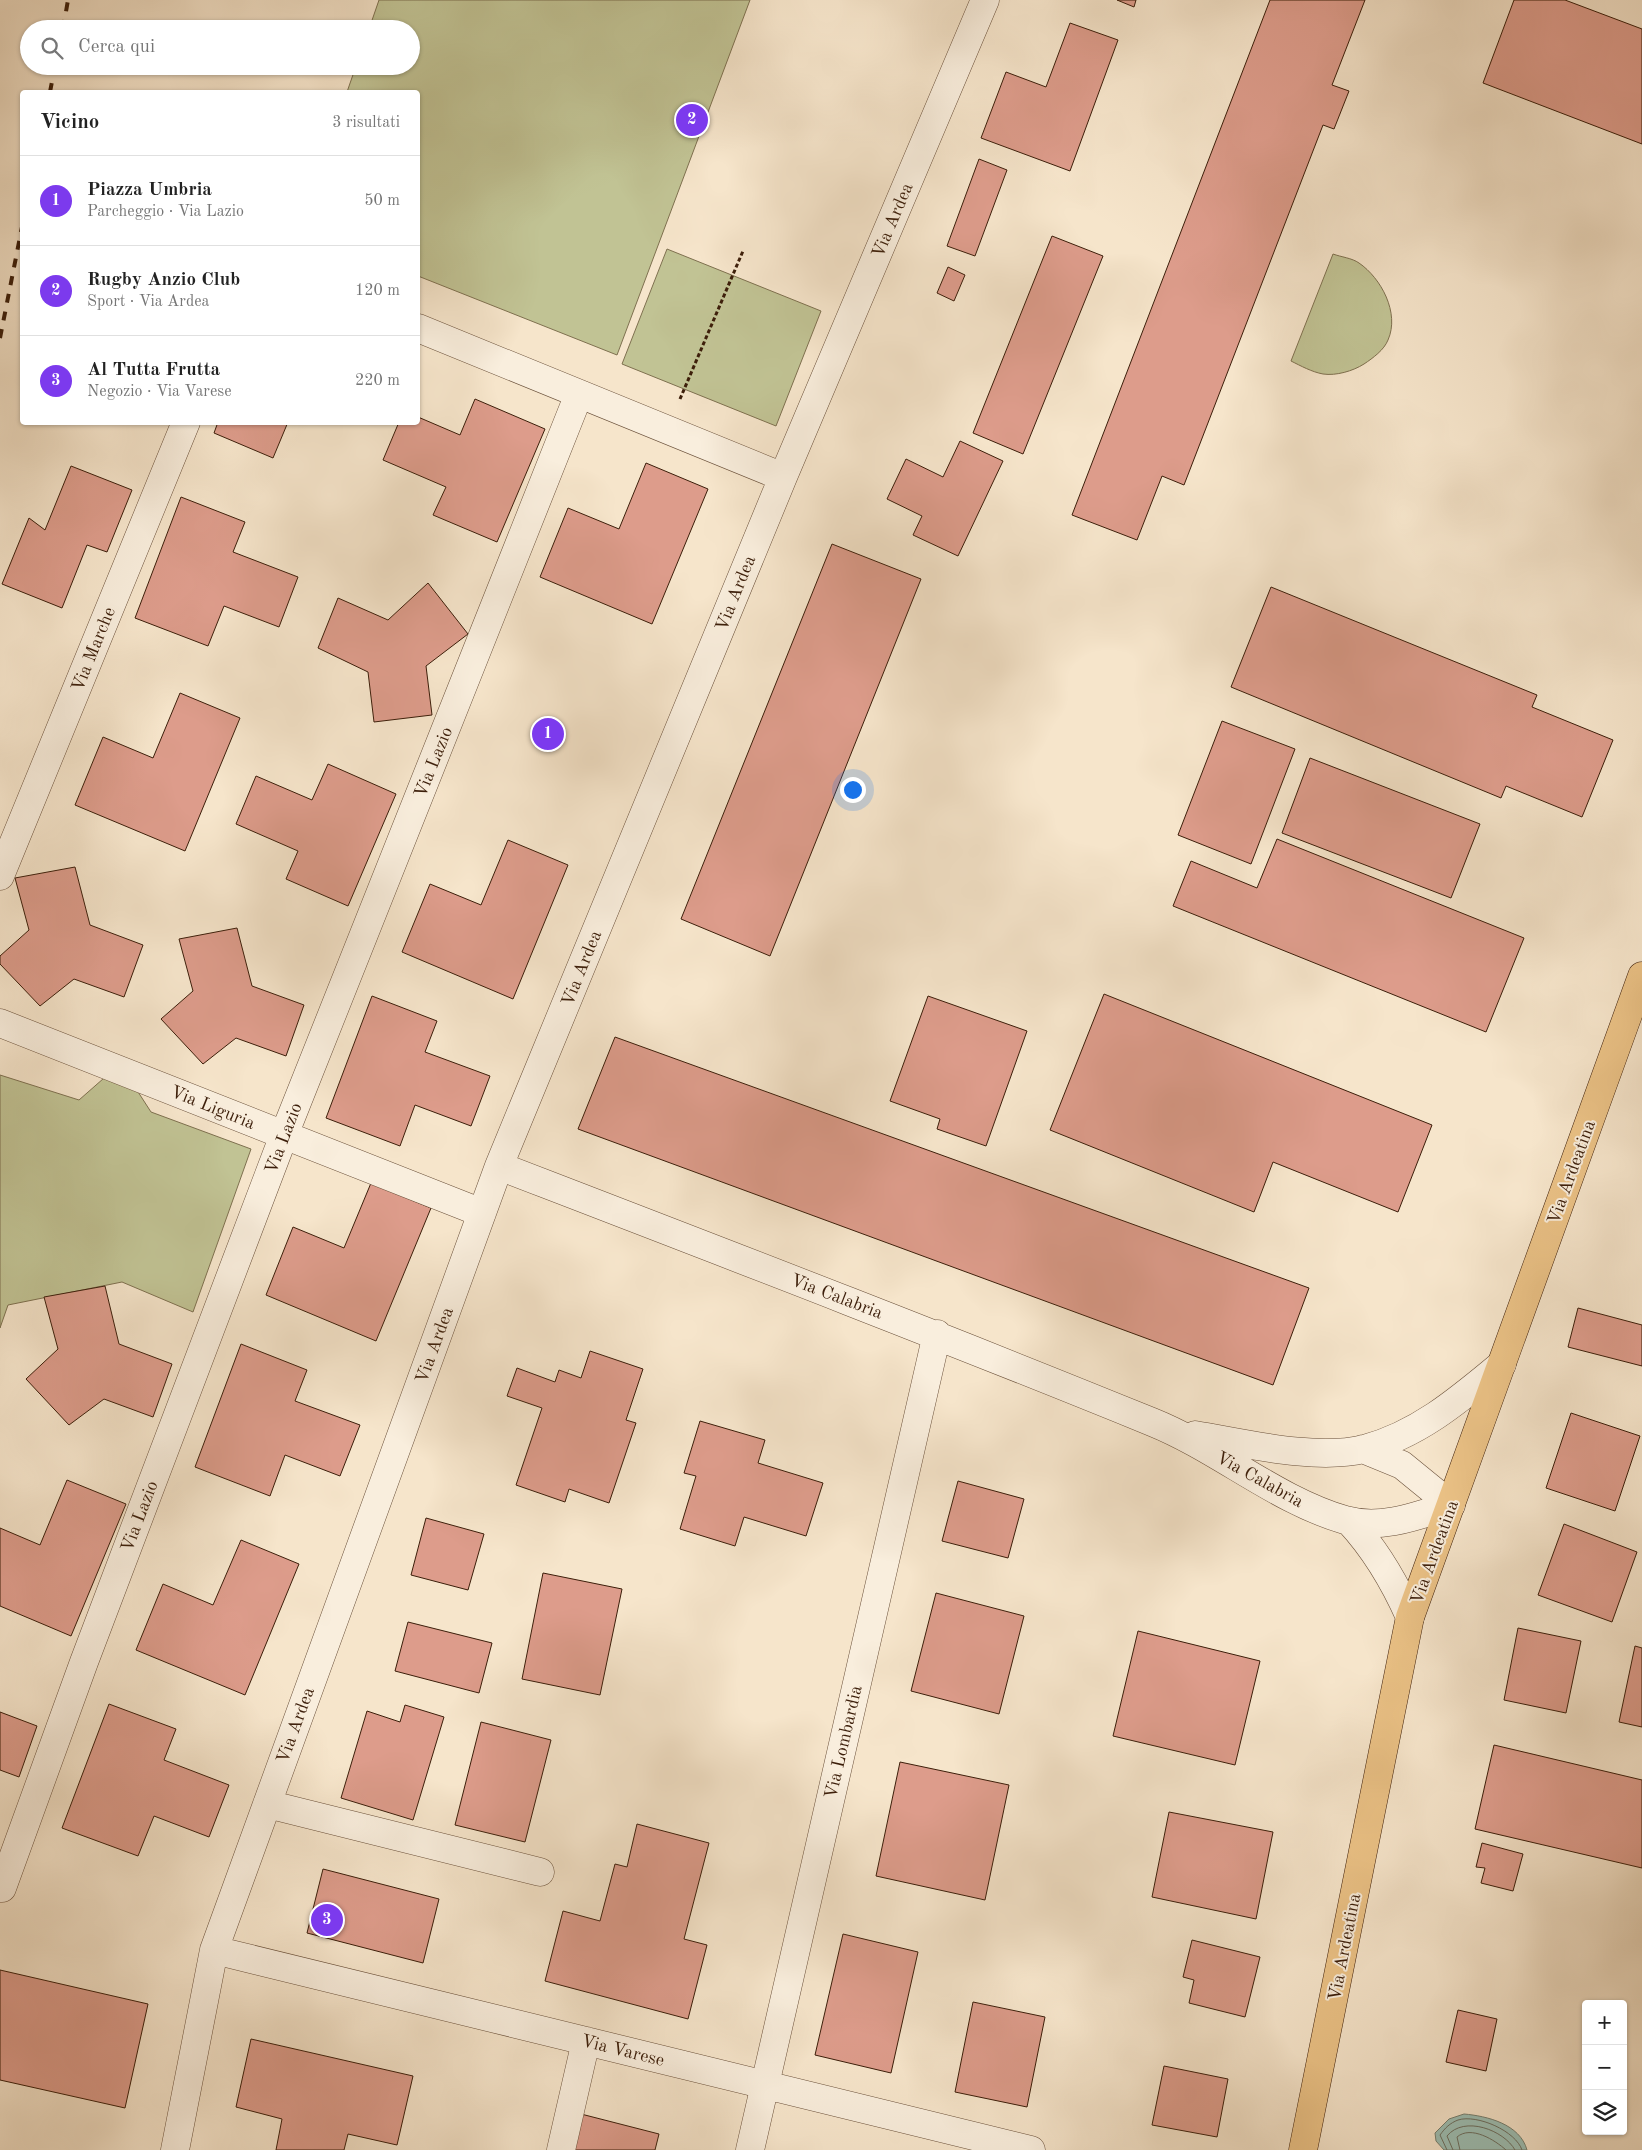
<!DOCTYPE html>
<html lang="it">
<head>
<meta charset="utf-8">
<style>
	body { margin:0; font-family:"Old Standard TT",serif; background:#f6f6f6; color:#222 }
	.controls { position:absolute; right:15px; bottom:15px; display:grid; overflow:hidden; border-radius:5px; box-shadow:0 1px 4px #0004 }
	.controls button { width:45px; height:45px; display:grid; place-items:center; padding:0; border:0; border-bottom:1px solid #e0e0e0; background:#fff; color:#222; font:25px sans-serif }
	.you { position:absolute; left:852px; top:789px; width:18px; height:18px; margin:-12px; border:4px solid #fff; border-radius:50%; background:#1a73e8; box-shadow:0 0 0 8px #1a73e833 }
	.badge { display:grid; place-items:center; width:32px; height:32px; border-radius:50%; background:#7c3aed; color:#fff; font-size:16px; font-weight:700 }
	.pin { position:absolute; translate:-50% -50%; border:2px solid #fff; box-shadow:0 1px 5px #0006 }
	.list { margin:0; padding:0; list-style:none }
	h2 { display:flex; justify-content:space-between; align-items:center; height:65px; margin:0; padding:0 20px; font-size:21px }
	h2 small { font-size:16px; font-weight:400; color:#767676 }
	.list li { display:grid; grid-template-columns:32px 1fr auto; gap:15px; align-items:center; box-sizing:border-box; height:90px; padding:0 20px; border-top:1px solid #e0e0e0 }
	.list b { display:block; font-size:19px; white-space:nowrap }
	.list p { margin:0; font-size:16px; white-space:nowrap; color:#767676 }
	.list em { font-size:16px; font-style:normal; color:#767676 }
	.icon { flex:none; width:28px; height:28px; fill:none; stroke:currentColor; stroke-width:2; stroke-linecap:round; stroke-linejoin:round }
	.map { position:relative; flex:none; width:1642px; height:2150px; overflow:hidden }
	.search { position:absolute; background:#fff; box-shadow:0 1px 4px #0004; left:20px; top:20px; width:400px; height:55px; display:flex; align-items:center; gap:12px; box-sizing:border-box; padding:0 18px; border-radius:28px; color:#767676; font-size:19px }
	.panel { position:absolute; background:#fff; box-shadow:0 1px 4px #0004; left:20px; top:90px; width:400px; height:335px; border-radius:5px }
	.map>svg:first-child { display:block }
</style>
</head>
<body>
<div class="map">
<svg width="1642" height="2150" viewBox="0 0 1642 2150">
	<rect width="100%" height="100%" fill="#f6e5cb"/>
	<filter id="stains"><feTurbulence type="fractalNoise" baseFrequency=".004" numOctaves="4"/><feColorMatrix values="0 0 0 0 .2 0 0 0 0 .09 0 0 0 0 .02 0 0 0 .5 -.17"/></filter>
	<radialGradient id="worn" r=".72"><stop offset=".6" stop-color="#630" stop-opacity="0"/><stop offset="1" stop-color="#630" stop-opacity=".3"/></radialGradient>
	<path fill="#c1c394" stroke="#7e704f" d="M379,0h371l-133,355 -199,-79v-184h-71l9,-26h55v-37h-42z
		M667,249l154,62 -45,115 -154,-62z
		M1333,254c8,3 19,4 26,9 22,15 41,50 29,77 -4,10 -15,18 -24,24 -11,7 -28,12 -41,10 -11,-2 -22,-8 -32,-13z
		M120,1064l31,48 100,37 -58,163 -71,-30 -114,23 -8,23v-253l79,25z"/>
	<path fill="#9dbfb4" stroke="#767f70" d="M1464,2114c23,2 56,10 63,36h-83l-8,-9 -1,-8 14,-14z"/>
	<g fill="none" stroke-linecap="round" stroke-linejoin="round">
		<path stroke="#6c6e5f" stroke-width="1" d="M1447,2150l-7,-15c5,-7 10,-12 18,-15 19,-6 58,11 64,30
			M1453,2150l-6,-14c17,-21 57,-6 68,14
			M1460,2150l-3,-13c14,-12 38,3 49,13"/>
	</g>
	<path fill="#dd9c8b" stroke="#3c1e0a" d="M1117,0h19l-2,7z
		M1270,0h95l-33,85 17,6 -15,38 -11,-4 -139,360 -22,-9 -25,64 -65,-25z
		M1514,0h51l77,29v115l-159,-61z
		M1070,23l48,17 -48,131 -89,-33 25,-66 40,15z
		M979,159l28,11 -32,86 -28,-10z
		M1052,236l51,20 -80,198 -50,-21z
		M948,267l17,8 -11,26 -17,-8z
		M475,399l70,30 -48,113 -64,-27 13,-28 -63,-27 16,-38h19v-5l42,18z
		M218,422h70l-15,36 -59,-25z
		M960,441l43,20 -45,95 -45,-21 9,-19 -35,-17 19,-40 37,18z
		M646,463l62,26 -56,135 -112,-47 28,-69 51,21z
		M71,466l61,24 -25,62 -20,-7 -25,63 -60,-24 27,-66 16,12z
		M181,497l64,25 -12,30 65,25 -19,50 -55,-21 -16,40 -73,-28z
		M832,544l89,35 -151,377 -89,-37z
		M428,583l40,51 -42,32 6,49 -58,7 -6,-50 -50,-24 20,-50 50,22z
		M1271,587l266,108 -5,12 81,33 -31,77 -76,-31 -5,12 -270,-111z
		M180,693l60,25 -55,133 -110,-46 28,-68 50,21z
		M1222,721l73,28 -44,115 -73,-29z
		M1310,758l170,66 -29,74 -169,-65z
		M328,764l68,30 -48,112 -62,-27 12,-28 -62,-27 20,-48 56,24z
		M1277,839l247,99 -38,94 -313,-126 18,-45 66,27z
		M508,840l60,25 -55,134 -111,-47 28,-68 51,21z
		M75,867l15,58 53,20 -19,52 -50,-18 -34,27 -40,-42v-8l29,-26 -14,-52z
		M237,928l15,58 52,19 -18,51 -50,-18 -33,26 -42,-45 32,-28 -14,-52z
		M1104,994l328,131 -34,87 -125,-50 -19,50 -204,-82z
		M372,996l65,25 -12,31 65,24 -19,50 -56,-21 -15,41 -74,-28z
		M928,996l99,35 -41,115 -49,-17 3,-10 -50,-18z
		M615,1037l694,251 -36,97 -695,-256z
		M371,1183l60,25 -55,133 -110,-46 27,-68 51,21z
		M105,1286l14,58 53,20 -19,53 -49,-18 -35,26 -43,-46 32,-30 -14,-52z
		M1578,1308l64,17v41l-74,-19z
		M241,1344l66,26 -12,31 65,24 -20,51 -55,-21 -15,41 -75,-29z
		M590,1351l53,18 -17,51 10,3 -27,80 -40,-14 -4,13 -49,-17 26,-77 -35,-12 10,-28 38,14 4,-12 22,8z
		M1571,1413l69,23 -25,75 -69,-23z
		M700,1421l65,19 -7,23 65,20 -17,53 -62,-19 -9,29 -55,-17 16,-53 -12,-3z
		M67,1480l59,24 -55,132 -71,-30v-78l40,17z
		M958,1481l66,18 -16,59 -66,-17z
		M426,1518l58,16 -16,56 -57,-15z
		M1564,1524l73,28 -25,70 -74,-27z
		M241,1540l58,24 -54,131 -109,-45 27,-66 50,21z
		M543,1573l79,16 -22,106 -78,-16z
		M936,1593l88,23 -25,98 -88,-23z
		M408,1622l84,21 -13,50 -84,-22z
		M1518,1628l63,13 -15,72 -62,-13z
		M1138,1631l122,30 -25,104 -122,-29z
		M1635,1646l7,2v79l-23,-5z
		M109,1704l67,25 -12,31 65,25 -20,52 -55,-21 -16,40 -76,-28z
		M405,1705l39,12 -31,103 -72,-22 26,-87 33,11z
		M0,1712l37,14 -18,51 -19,-7z
		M481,1722l70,18 -26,102 -70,-17z
		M1494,1745l148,35v88l-167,-39z
		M900,1762l109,23 -24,115 -109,-24z
		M1169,1812l104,20 -17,87 -104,-22z
		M637,1824l72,19 -25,96 23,6 -19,74 -143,-38 18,-70 37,10 15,-57 12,3z
		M1482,1843l41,11 -10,37 -32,-8 4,-15 -9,-1z
		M323,1869l116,30 -16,64 -116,-30z
		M843,1934l75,18 -27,121 -76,-18z
		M1192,1940l68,17 -15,60 -56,-14 5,-23 -11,-3z
		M0,1970l148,34 -23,104 -125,-28z
		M973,2002l72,15 -18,90 -72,-15z
		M1458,2010l39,9 -11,52 -40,-9z
		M251,2039l162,37 -16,69 -49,-11 -4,16h-68l6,-31 -46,-12z
		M1164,2066l64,13 -11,58 -65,-12z
		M581,2114l78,20 -4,16h-83z"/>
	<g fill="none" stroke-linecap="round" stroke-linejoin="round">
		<g stroke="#6a503a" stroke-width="29">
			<path id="minor" d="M418,328l365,149
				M0,876l186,-454
				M0,1023l482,190
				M499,1166c218,84 437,168 653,256 67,27 124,78 193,98 36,10 72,-4 106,-15
				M1195,1435c49,8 120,26 169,14 54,-14 96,-50 138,-85
				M1363,1449l39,16 49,40
				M1349,1521c27,29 45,60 61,96
				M267,1804l273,68
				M2,1888l82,-226 200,-527 295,-741
				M214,1950l817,200
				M175,2150l39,-200 285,-784 284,-689 202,-477
				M561,2150l25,-109
				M750,2150l187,-816"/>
		</g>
		<g stroke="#3c1e0a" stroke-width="29">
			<path id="major" d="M1303,2150l107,-533 232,-641"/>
		</g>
		<path stroke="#3c1e0a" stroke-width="3" stroke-dasharray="4 2.5" stroke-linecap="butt" d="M680,399l63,-148"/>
		<use href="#minor" stroke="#f9eedd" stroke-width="28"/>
		<use href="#major" stroke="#ebc286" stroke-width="28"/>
		<path stroke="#3c1e0a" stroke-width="4" stroke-dasharray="9 9" stroke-linecap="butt" d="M63,29l5,-29
			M50,92l5,-26
			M0,338l22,-111"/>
	</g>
	<g text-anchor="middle" stroke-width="4" stroke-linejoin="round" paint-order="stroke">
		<g font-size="18" fill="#3c1e0a" stroke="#f9eedd">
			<text transform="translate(892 220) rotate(-67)" y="6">Via Ardea</text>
			<text transform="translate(735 593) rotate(-68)" y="6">Via Ardea</text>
			<text transform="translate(93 649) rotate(-68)" y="6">Via Marche</text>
			<text transform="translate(433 762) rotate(-68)" y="6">Via Lazio</text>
			<text transform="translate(581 968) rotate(-68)" y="6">Via Ardea</text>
			<text transform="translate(213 1107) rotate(22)" y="6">Via Liguria</text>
			<text transform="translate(283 1138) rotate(-69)" y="6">Via Lazio</text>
			<text transform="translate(1571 1172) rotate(-70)" y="6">Via Ardeatina</text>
			<text transform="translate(837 1296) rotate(21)" y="6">Via Calabria</text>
			<text transform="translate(434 1345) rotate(-70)" y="6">Via Ardea</text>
			<text transform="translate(1260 1479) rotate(29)" y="6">Via Calabria</text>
			<text transform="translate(139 1516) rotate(-69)" y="6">Via Lazio</text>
			<text transform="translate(1434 1552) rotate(-70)" y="6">Via Ardeatina</text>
			<text transform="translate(295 1725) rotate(-70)" y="6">Via Ardea</text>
			<text transform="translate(843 1742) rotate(-77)" y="6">Via Lombardia</text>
			<text transform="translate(1344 1947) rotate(-79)" y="6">Via Ardeatina</text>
			<text transform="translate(623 2050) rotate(14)" y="6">Via Varese</text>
		</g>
	</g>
	<rect width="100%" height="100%" filter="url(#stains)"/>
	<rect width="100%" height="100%" fill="url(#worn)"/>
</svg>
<div class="controls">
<button>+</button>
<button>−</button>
<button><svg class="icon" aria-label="layers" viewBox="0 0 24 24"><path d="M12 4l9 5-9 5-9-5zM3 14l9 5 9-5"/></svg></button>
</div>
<div class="you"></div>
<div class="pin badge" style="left:548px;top:734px">1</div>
<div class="pin badge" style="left:692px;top:120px">2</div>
<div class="pin badge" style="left:327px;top:1920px">3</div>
<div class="search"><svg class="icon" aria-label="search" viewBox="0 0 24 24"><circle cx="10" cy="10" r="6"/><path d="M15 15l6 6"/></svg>Cerca qui</div>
<section class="panel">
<h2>Vicino<small>3 risultati</small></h2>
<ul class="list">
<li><span class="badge">1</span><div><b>Piazza Umbria</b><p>Parcheggio · Via Lazio</p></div><em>50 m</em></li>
<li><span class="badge">2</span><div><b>Rugby Anzio Club</b><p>Sport · Via Ardea</p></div><em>120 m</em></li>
<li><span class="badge">3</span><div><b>Al Tutta Frutta</b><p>Negozio · Via Varese</p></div><em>220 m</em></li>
</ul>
</section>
</div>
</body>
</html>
